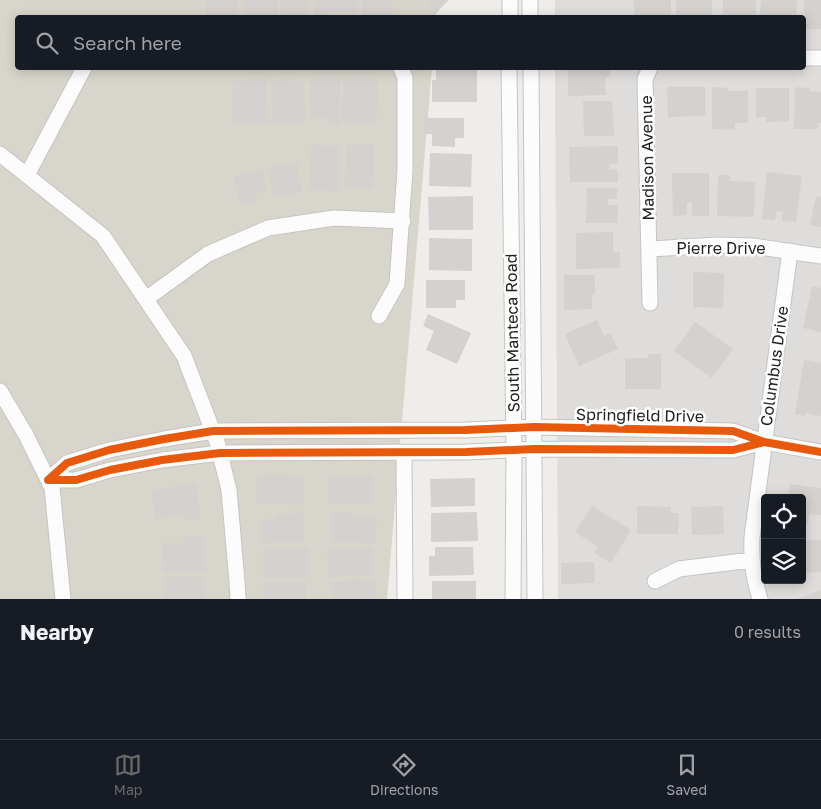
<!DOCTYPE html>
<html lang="en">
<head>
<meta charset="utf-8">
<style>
	body { margin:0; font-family:"Golos Text",sans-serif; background:#20242c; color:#f1f3f6 }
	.controls { position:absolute; right:15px; bottom:15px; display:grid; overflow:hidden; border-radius:5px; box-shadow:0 2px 12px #0003 }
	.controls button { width:45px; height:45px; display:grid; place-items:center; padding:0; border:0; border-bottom:1px solid #363941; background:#171b24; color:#f1f3f6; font:25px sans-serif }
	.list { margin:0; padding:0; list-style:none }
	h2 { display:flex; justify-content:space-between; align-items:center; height:65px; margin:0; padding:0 20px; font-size:21px }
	h2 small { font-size:16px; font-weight:400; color:#9ea1a6 }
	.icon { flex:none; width:28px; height:28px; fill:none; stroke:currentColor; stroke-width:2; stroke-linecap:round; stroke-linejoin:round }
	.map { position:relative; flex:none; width:821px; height:599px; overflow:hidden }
	.search { position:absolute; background:#171b24; box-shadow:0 2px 12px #0003; left:15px; right:15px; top:15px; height:55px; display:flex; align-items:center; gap:12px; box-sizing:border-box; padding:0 18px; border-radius:5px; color:#9ea1a6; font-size:19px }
	.sheet { height:140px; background:#171b24 }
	nav { display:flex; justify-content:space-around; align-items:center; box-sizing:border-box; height:70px; border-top:1px solid #363941; background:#171b24; font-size:14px; color:#9ea1a6 }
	nav a { display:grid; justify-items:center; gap:2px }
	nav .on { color:#696867 }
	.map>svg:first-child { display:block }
</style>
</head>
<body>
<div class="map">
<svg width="821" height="599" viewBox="0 0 821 599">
	<rect width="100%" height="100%" fill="#efedea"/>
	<path fill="#dedddb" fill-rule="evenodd" d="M555,0h266v599h-263l-3,-531h249v-50l-249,-1zM765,498h37v82h-37z"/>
	<path fill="#d8d6cc" d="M0,0h437l-1,18h-418v50h414l-45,531h-387z"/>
	<path fill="#d4d1ce" d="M206,0h32l1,17 -33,1z
		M243,0h35v18h-35z
		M281,0h28v18h-28z
		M315,0h42v12h-31v6h-12z
		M362,0h31v16l-31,1z
		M424,0h25l-12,12z
		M634,0h37v18h-36z
		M676,0h36v18h-36z
		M723,0h33v18h-33z
		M761,0h36l-1,18h-36z
		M804,0h17v29h-16z
		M568,68h42v9h-5l1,18 -38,1z
		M436,70h41v32h-45v-22h4z
		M267,79l1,44h-35v-43z
		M294,79v4h10l1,40 -33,1 -1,-44z
		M310,79h30v46h-12v-7h-17z
		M343,79h35l-1,43h-35z
		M667,87h38v29l-37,1z
		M712,87l16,1v3h20v32h-13v7l-23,-1z
		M795,87l14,1v3l12,1v31h-3v6h-24z
		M756,88h33v33l-23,1v-5h-10z
		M583,101h29l2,35h-30z
		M425,118h39v20h-9v9l-23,-1v-12h-7z
		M311,145l29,1v45l-30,-1z
		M346,145h28l-1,44 -28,-1z
		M618,146v17l-9,1v6h8l1,12h-48l-1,-35z
		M430,153l42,1 -1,33 -42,-1z
		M297,162l5,30 -29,5 -5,-30z
		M262,169l5,22 -12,3 2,7 -17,5 -7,-29z
		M767,172l35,4 -6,46 -14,-1 1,-9 -7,-1 -1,9 -13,-1z
		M672,173h37v43h-17v-13h-5v12l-14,1z
		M718,175h12v6l25,1 -1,35 -37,-1z
		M587,188h30v11h-9v6h10l-1,18h-31z
		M473,196v34h-44l-1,-33z
		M816,196l5,1v30l-11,-2z
		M613,232v20h7v16l-44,1v-36z
		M429,238l43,1v32l-43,-1z
		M693,272l31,1 -1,35 -30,-1z
		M564,275h31v20h-3v14l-28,1z
		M426,280h39v20h-9v8h-30z
		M812,286l9,2v44l-18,-4z
		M428,314l43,19 -14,31 -31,-14 8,-19 -11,-5z
		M597,320l7,16 6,-3 8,16 -39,17 -14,-32z
		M695,322l38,27 -21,29 -38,-27z
		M648,354h13v35h-36v-31h23z
		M804,360l17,3v53l-15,-3 -1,3 -10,-2z
		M257,474l47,1v30l-47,-1z
		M328,475h45v28h-45z
		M475,478v28l-44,1 -1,-28z
		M196,484l5,35 -17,2 -1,-6 -28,4 -4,-29z
		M790,484l31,4v27l-12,-1 -1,10 -6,-1v-25h-14z
		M592,506l39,24 -20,33 -17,-10 4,-6 -23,-15z
		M637,506l34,1v6h8l-1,21h-41z
		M723,506l1,28 -32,1 -1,-28z
		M331,512l22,1v5h24l-1,25 -45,-1z
		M477,512l1,29 -47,1v-29z
		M303,513l1,29 -44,1 -1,-24h18v-5z
		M183,536h22v35l-42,1 -1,-29h21z
		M821,540v32l-19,1v-32z
		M309,547v30h-46v-29z
		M373,547v29l-45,1 -1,-29z
		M435,547h38l1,28 -45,1v-20h6z
		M594,562l1,21 -34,1v-21z
		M163,577h41l1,22h-42z
		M351,579h24v20h-43v-18h19z
		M432,581h44v18h-44z
		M263,582h43v17h-43z
		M821,590v9h-24z"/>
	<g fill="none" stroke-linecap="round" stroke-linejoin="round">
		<g stroke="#c5c4c2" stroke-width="17">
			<path id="minor" d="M530,0v18
				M510,18v-18
				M804,58h17
				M509,68l5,382 -1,149
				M531,68l4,531
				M0,154l103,82 81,120 33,86 12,48 8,92 1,17
				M27,175l57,-107
				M650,249l68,-4 35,1 68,10
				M146,299l62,-45 60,-26 66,-10 69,3
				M650,303l-5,-224 5,-11
				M379,316l18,-32 8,-114v-92l-4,-10
				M0,391l26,44 26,53 11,111
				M764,442l-31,8 -199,-1 -68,3 -246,1 -58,7 -52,10 -34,10h-28l19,-17 42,-13 55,-11 49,-8 252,-1 69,-3 199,4 31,11 57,10
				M404,453l1,146
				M655,581l24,-12 72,-9
				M760,599c-7,-24 -9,-37 -8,-62l38,-286"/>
		</g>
		<use href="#minor" stroke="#fdfcfc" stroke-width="15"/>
		<g stroke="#fff" stroke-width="11">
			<path id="cycleway" d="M764,442l-31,8 -199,-1 -68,3 -246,1 -58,7 -52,10 -34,10h-28l19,-17 42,-13 55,-11 49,-8 252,-1 69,-3 199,4 31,11 57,10"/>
		</g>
		<use href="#cycleway" stroke="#e8590c" stroke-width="8"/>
	</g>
	<g text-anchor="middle" stroke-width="5" stroke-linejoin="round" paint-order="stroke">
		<g font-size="16" fill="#212121" stroke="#fff">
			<text transform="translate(647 158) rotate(-91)" y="6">Madison Avenue</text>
			<text x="721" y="254">Pierre Drive</text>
			<text transform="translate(512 333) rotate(-91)" y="6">South Manteca Road</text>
			<text transform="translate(774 366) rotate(-82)" y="6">Columbus Drive</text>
			<text transform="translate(640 415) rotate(1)" y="6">Springfield Drive</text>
		</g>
	</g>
</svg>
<div class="controls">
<button><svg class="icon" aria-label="locate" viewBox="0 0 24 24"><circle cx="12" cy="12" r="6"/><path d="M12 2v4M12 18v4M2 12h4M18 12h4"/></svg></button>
<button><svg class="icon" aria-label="layers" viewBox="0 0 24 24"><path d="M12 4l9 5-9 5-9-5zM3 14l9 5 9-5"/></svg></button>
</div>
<div class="search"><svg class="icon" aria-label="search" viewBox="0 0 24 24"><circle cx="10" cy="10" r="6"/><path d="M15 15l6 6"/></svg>Search here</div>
</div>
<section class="sheet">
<h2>Nearby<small>0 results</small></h2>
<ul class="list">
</ul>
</section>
<nav>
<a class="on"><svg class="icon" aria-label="map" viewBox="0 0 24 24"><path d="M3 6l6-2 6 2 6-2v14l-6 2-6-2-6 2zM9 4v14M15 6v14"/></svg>Map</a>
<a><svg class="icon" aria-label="directions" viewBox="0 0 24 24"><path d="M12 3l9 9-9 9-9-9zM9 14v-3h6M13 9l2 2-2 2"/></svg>Directions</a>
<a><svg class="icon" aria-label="saved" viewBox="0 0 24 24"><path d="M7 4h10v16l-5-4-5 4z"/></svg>Saved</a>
</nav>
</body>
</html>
